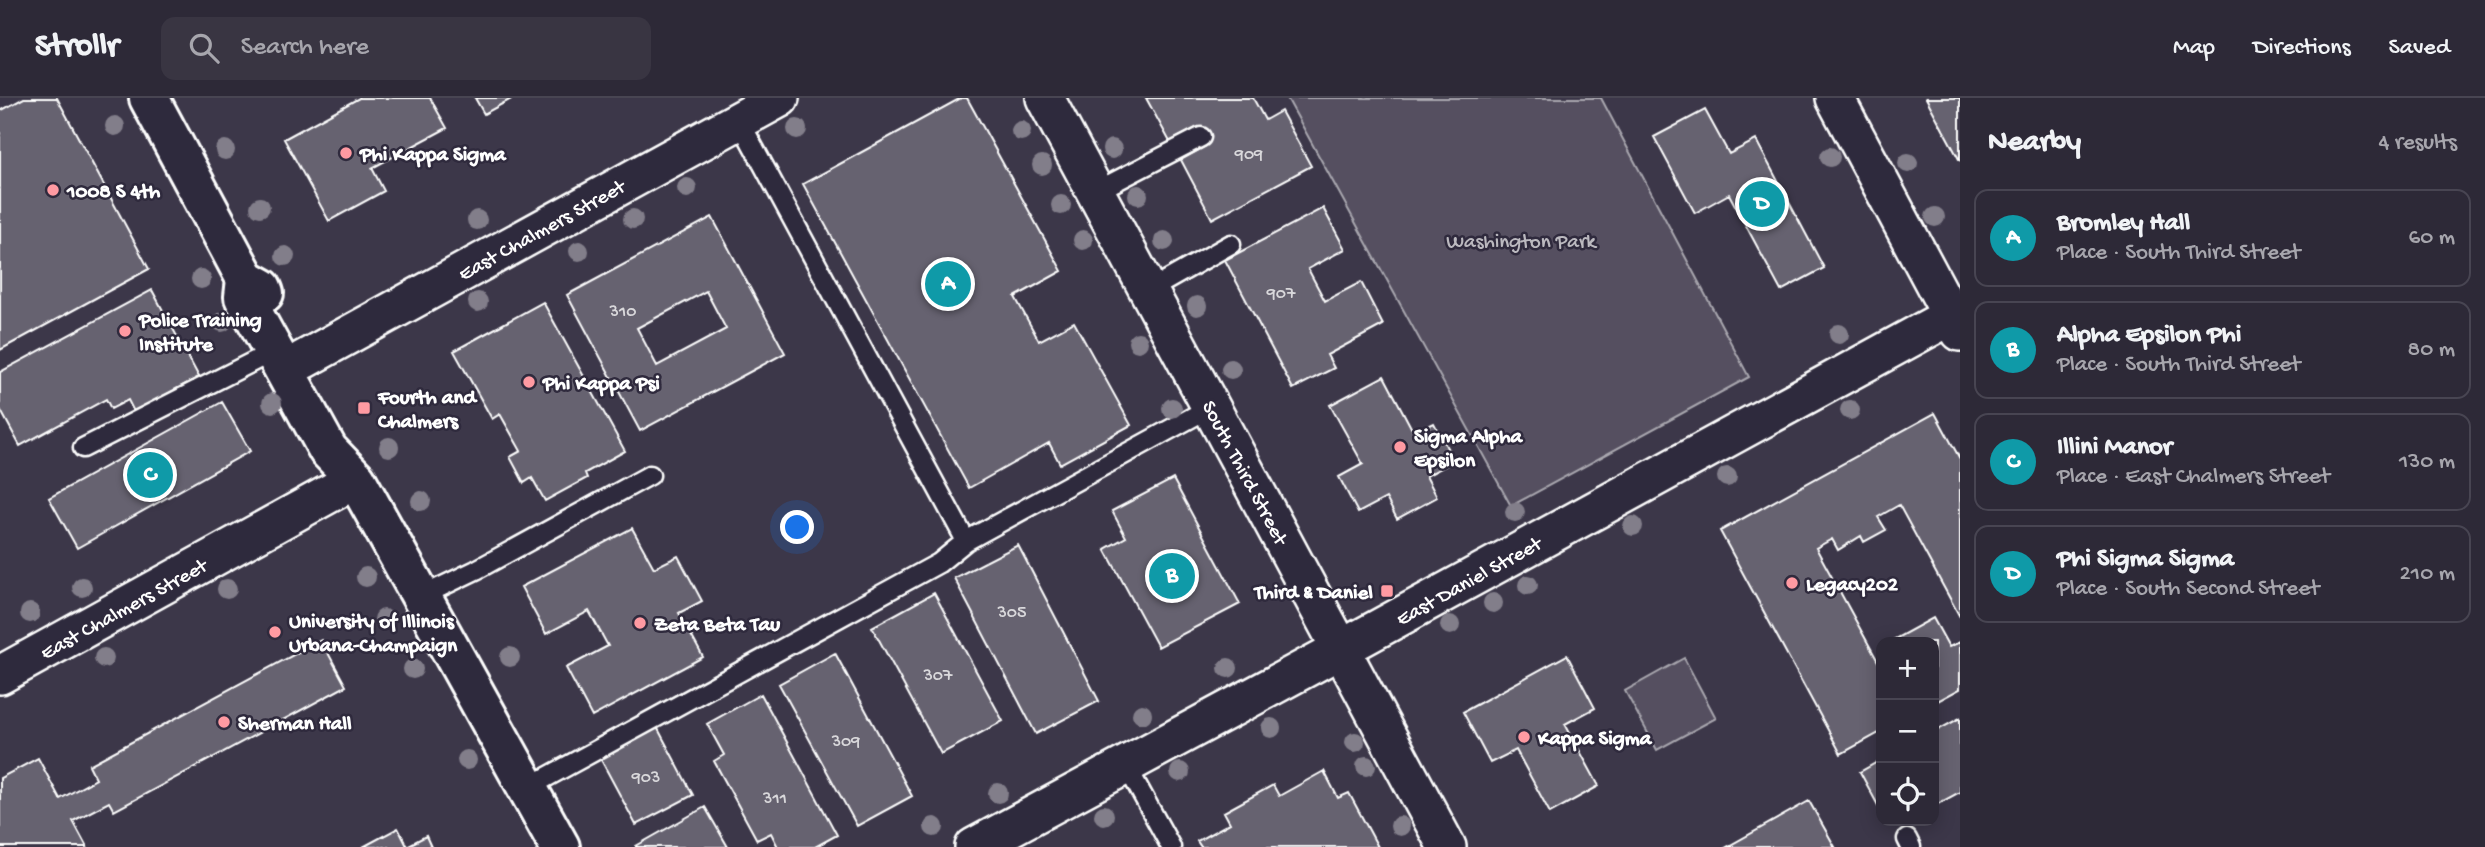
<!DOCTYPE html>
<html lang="en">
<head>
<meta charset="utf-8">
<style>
	body { margin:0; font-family:"Gochi Hand",sans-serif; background:#393542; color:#f1f3f6 }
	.controls { position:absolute; right:21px; bottom:21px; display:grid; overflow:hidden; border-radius:14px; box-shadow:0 4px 18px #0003 }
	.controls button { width:63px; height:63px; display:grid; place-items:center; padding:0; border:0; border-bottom:2px solid #484552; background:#2d2937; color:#f1f3f6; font:35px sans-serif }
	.you { position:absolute; left:798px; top:430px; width:24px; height:24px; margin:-18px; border:5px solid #fff; border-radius:50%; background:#1a73e8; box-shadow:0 0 0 10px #1a73e833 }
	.badge { display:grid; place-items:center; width:46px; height:46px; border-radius:50%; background:#8bbbb9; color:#fff; font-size:23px; font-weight:700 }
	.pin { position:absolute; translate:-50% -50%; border:4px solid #fff; box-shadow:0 2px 7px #0006 }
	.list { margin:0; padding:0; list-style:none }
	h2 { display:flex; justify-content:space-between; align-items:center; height:91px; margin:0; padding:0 28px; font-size:30px }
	h2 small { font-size:23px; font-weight:400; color:#a7a6ad }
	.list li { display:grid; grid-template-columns:46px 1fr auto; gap:21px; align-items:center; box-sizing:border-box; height:98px; margin:0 14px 14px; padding:0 14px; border:2px solid #484552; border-radius:14px }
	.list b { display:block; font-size:26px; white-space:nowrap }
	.list p { margin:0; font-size:23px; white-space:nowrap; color:#a7a6ad }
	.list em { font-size:23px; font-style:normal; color:#a7a6ad }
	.icon { flex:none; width:38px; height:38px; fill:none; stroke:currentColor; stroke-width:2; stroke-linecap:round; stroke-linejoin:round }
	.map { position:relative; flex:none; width:1960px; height:749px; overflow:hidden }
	header { display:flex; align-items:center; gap:42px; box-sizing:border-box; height:98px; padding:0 35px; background:#2d2937; border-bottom:2px solid #484552 }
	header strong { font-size:33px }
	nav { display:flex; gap:38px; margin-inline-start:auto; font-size:24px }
	.search { width:490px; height:63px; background:#393542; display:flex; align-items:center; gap:18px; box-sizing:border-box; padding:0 24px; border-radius:14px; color:#a7a6ad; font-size:26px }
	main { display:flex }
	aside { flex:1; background:#2d2937 }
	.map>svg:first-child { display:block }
</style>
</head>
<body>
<header>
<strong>Strollr</strong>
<div class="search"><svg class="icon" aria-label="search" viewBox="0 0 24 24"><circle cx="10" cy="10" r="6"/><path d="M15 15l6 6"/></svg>Search here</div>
<nav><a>Map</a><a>Directions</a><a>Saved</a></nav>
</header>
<main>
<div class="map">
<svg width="1960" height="749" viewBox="0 0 1960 749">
	<rect width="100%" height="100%" fill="#3c3749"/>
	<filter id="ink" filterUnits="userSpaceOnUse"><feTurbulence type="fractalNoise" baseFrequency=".0143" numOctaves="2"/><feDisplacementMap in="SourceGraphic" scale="14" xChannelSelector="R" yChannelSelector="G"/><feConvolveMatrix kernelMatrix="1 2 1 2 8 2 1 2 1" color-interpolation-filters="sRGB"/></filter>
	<g filter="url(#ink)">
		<path fill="#555060" stroke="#aaa8b0" stroke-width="2" d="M1287,0h314l148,279 -238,129z
			M1684,560l32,60 -59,32 -32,-59z"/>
		<path fill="#666270" stroke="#fff" stroke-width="2" fill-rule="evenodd" d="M24,0h33l92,171 -149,81v-239z
			M359,0h71l17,30 -75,40 12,23 -55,30 -45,-82z
			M475,0h38l-29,16z
			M961,0h6l95,173 -47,26 24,44 35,-19 57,103 -71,39 -11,-21 -80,45 -166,-304z
			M1146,0h107l12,22 16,-9 30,55 -99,53 -31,-59 25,-14 -10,-18 -26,14z
			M1926,0h34v63z
			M1705,12l24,44 27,-14 68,128 -43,23 -52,-97 -34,19 -41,-76z
			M1323,110l22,41 -37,20 17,32 36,-19 22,43 -56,30 7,13 -41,21 -68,-129z
			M712,119l73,136 -145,78 -73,-136zM706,193l20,38 -69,37 -20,-38z
			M152,192l47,87 -65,35 -6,-12 -17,9 -5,-10 -86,47 -20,-37v-37z
			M543,204l82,149 -40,22 2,5 -42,23 -13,-23 -8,5 -14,-26 11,-6 -21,-37 -8,5 -38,-68z
			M1384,278l30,57 20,-10 20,38 -28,15 11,21 -40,22 -11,-21 -28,15 -19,-36 24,-13 -33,-59z
			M222,304l28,49 -173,97 -28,-50z
			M1935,315l25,46v158l-61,-112 -21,12 8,13 -22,12 -3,-6 -23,14 -6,-11 -16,9 65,119v65l-40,22 -121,-223z
			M1173,381l67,125 -82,43 -53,-98 21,-12 -14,-26z
			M632,430l22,40 24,-12 24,45 -23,12 24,44 -111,60 -26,-49 42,-22 -19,-35 -43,23 -25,-47z
			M1018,447l81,156 -63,33 -82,-156z
			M934,495l69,128 -62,33 -69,-127z
			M1933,520l16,29 11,-5v47l-26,14v-61h-40l-1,-2z
			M321,542l25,46 -232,125 -5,-9 -36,19 14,26h-87v-69l38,-20 22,41 36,-20 -7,-14z
			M835,555l77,143 -55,30 -78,-142z
			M1567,557l28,53 -30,16 34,62 -49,27 -34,-63 -26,13 -27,-51z
			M761,596l76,141 -22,12h-37l-7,-14 -14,7 -43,-79 10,-6 -17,-31z
			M1960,620v74l-26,14v-74z
			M657,629l36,68 -57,30 -36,-67z
			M1881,662v51l-21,-39z
			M1324,673l14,27 11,-5 29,54h-177l-4,-6 33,-18 -6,-11 49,-27 6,11z
			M1809,703l26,46h-108z
			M705,709l23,40h-92v-1z
			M398,730l9,18 19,-10 5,11h-68z"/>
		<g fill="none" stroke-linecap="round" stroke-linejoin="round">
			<g stroke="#fff" stroke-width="23">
				<path id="lane" d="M739,22l227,421
					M1095,94l106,-55
					M1148,193l83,-47
					M83,350l191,-97
					M422,498l54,-26 174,-95
					M1126,667l45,82
					M527,690l412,-225 27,-22 245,-134
					M1907,741l4,8"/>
			</g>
			<g stroke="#fff" stroke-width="42">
				<path id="street" d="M1045,0l402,749
					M1835,0l125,234
					M303,262l477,-262
					M0,577l356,-196
					M974,749l367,-198 619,-338"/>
			</g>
			<g stroke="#fff" stroke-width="44">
				<path id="secondary" d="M149,0l97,181 16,9 2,5
					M246,181l-2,18 84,153 28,29 204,368"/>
			</g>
			<use href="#lane" stroke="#2f2a3d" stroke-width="18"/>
			<use href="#street" stroke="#2f2a3d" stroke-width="37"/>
			<use href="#secondary" stroke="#2f2a3d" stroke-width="38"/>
		</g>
		<g fill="#827e8a">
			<circle cx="115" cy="28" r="10"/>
			<circle cx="797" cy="31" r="10"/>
			<circle cx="1021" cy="33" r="10"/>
			<circle cx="1112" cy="51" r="10"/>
			<circle cx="225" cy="52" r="10"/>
			<circle cx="1830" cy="59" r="10"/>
			<circle cx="1908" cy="65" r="10"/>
			<circle cx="1042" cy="67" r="10"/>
			<circle cx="687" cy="90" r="10"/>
			<circle cx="1138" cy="97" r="10"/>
			<circle cx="1061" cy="107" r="10"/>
			<circle cx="260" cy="109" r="10"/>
			<circle cx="1935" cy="119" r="10"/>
			<circle cx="633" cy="121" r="10"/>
			<circle cx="477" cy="122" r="10"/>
			<circle cx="1083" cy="142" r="10"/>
			<circle cx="1164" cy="143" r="10"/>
			<circle cx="579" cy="153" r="10"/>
			<circle cx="285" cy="158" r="10"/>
			<circle cx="201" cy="181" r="10"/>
			<circle cx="478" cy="204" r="10"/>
			<circle cx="1197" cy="208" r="10"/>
			<circle cx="222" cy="224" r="10"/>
			<circle cx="1839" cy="236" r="10"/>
			<circle cx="1138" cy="244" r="10"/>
			<circle cx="1231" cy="271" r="10"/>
			<circle cx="272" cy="305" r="10"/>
			<circle cx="1172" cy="310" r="10"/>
			<circle cx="1850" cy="312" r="10"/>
			<circle cx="389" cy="349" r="10"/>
			<circle cx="1727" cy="379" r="10"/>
			<circle cx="421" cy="403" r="10"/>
			<circle cx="1515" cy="414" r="10"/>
			<circle cx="1633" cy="428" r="10"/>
			<circle cx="366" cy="479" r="10"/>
			<circle cx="1528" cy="487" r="10"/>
			<circle cx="82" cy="489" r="10"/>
			<circle cx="227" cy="491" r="10"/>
			<circle cx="1493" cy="505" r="10"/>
			<circle cx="30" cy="515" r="10"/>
			<circle cx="384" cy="521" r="10"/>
			<circle cx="1450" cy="527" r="10"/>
			<circle cx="510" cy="559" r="10"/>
			<circle cx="104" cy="560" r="10"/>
			<circle cx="1228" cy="570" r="10"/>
			<circle cx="413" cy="571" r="10"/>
			<circle cx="1142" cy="616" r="10"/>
			<circle cx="1271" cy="630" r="10"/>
			<circle cx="1355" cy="644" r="10"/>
			<circle cx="467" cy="662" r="10"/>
			<circle cx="1366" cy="668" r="10"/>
			<circle cx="1180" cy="674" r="10"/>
			<circle cx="998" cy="695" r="10"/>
			<circle cx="1104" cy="717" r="10"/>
			<circle cx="1400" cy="728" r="10"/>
			<circle cx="934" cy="729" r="10"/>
		</g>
	</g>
	<g fill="#ff9aa2" stroke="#2f2a3d" stroke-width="2.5">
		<circle cx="346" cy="55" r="7"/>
		<circle cx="53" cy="92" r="7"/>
		<circle cx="125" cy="233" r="7"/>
		<circle cx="529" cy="284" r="7"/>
		<rect x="357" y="303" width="14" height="14" rx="3.5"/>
		<circle cx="1400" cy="349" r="7"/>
		<circle cx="1792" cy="485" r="7"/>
		<rect x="1380" y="486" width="14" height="14" rx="3.5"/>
		<circle cx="640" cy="525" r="7"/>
		<circle cx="275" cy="534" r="7"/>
		<circle cx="224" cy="624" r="7"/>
		<circle cx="1524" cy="639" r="7"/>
	</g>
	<g text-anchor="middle" stroke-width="5" stroke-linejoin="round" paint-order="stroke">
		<g font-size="18" fill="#d9d8db">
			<text x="1249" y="61">909</text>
			<text x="1281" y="200">907</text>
			<text x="623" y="218">310</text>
			<text x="1012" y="519">305</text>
			<text x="938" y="582">307</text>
			<text x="846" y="648">309</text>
			<text x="646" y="684">903</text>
			<text x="775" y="705">311</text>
		</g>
		<g font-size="21" font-weight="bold" fill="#fff" stroke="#2f2a3d" text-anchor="start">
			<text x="360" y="62">Phi Kappa Sigma</text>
			<text x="67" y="99">1008 S 4th</text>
			<text x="139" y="228">Police Training<tspan x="139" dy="24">Institute</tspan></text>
			<text x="543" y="291">Phi Kappa Psi</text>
			<text x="378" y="305">Fourth and<tspan x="378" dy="24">Chalmers</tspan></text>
			<text x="1414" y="344">Sigma Alpha<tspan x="1414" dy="24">Epsilon</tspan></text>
			<text x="1806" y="492">Legacy202</text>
			<text x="1373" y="500" text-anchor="end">Third &amp; Daniel</text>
			<text x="289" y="529">University of Illinois<tspan x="289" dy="24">Urbana-Champaign</tspan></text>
			<text x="654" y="532">Zeta Beta Tau</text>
			<text x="238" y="631">Sherman Hall</text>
			<text x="1538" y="646">Kappa Sigma</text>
		</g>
		<g font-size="21" fill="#fff" stroke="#2f2a3d">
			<text transform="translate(541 131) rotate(-29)" y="7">East Chalmers Street</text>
			<text transform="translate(1246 374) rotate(62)" y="7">South Third Street</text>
			<text transform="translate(1468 482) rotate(-29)" y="7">East Daniel Street</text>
			<text transform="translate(123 510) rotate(-29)" y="7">East Chalmers Street</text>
		</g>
		<g font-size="21" fill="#bbb9bf" stroke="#2f2a3d">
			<text x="1521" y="149">Washington Park</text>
		</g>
	</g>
</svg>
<div class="controls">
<button>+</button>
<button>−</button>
<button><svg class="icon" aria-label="locate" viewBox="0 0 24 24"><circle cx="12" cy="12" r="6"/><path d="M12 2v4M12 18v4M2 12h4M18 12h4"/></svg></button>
</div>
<div class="you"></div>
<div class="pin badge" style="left:948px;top:186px;background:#0f9aa8">A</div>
<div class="pin badge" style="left:1172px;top:478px;background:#0f9aa8">B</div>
<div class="pin badge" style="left:150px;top:377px;background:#0f9aa8">C</div>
<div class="pin badge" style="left:1762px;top:106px;background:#0f9aa8">D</div>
</div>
<aside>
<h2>Nearby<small>4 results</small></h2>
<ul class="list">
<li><span class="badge" style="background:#0f9aa8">A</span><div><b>Bromley Hall</b><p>Place · South Third Street</p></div><em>60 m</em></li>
<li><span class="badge" style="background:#0f9aa8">B</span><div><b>Alpha Epsilon Phi</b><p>Place · South Third Street</p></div><em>80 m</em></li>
<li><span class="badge" style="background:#0f9aa8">C</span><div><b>Illini Manor</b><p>Place · East Chalmers Street</p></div><em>130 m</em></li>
<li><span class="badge" style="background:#0f9aa8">D</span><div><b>Phi Sigma Sigma</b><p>Place · South Second Street</p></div><em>210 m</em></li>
</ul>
</aside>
</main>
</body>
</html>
